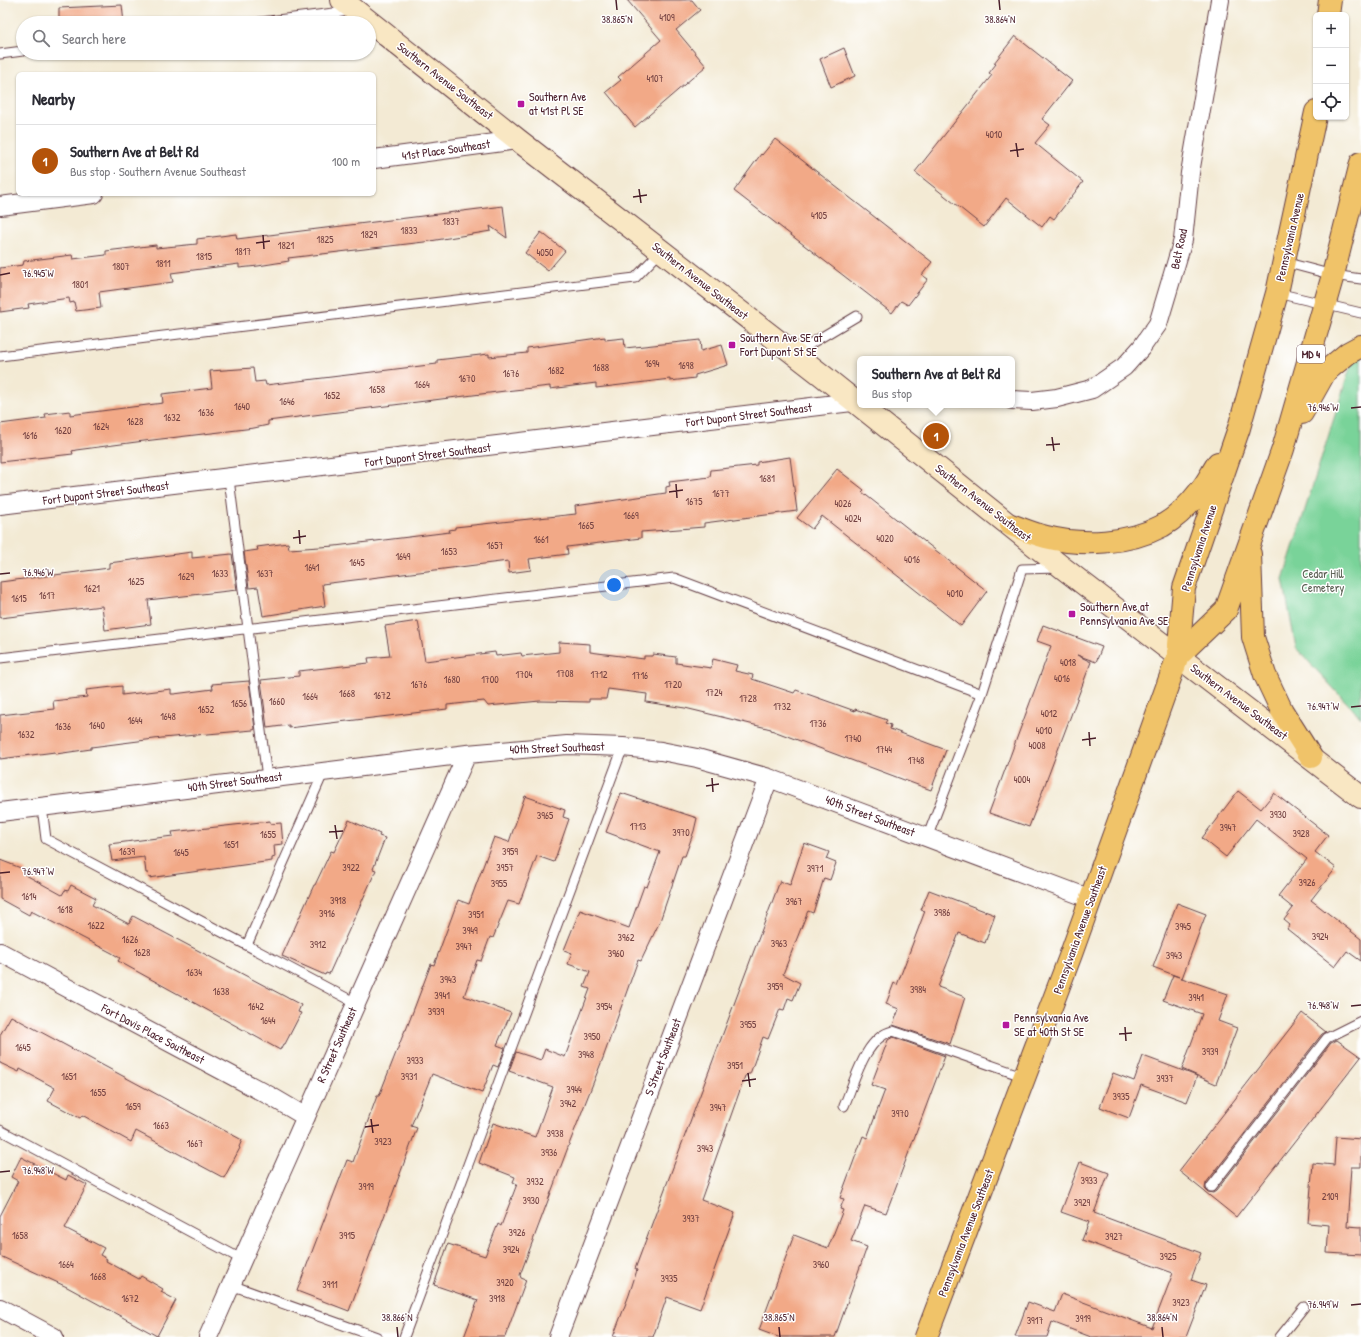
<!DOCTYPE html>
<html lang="en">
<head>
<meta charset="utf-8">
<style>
	body { margin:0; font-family:"Patrick Hand",sans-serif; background:#f7f7f7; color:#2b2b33 }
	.controls { position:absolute; right:12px; top:12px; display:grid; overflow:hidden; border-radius:6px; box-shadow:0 1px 3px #0004 }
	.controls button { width:36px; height:36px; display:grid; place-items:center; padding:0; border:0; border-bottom:1px solid #e1e1e2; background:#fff; color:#2b2b33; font:20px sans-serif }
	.you { position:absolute; left:614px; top:585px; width:14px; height:14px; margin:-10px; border:3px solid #fff; border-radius:50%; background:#1a73e8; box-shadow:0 0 0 6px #1a73e833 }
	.badge { display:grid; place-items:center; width:26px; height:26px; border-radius:50%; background:#b45309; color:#fff; font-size:13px; font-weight:700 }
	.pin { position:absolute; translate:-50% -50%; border:2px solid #fff; box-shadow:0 1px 4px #0006 }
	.popup { position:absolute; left:857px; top:356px; width:158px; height:52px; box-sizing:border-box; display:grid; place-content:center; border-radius:6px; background:#fff; filter:drop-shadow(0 1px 3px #0005); font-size:13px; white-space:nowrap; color:#7c7c81 }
	.popup b { font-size:15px; color:#2b2b33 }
	.popup::after { content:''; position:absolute; left:50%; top:100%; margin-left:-8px; border:8px solid transparent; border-top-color:#fff }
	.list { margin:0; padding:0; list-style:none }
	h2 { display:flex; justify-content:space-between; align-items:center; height:52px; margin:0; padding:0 16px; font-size:17px }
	h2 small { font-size:13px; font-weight:400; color:#7c7c81 }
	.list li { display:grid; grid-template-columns:26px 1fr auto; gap:12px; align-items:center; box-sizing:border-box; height:72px; padding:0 16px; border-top:1px solid #e1e1e2 }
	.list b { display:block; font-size:15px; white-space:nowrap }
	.list p { margin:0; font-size:13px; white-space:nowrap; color:#7c7c81 }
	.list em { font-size:13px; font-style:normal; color:#7c7c81 }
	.icon { flex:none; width:22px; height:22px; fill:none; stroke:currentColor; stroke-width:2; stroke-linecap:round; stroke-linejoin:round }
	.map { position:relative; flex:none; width:1361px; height:1337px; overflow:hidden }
	.search { position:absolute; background:#fff; box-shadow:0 1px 3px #0004; left:16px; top:16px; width:360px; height:44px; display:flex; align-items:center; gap:10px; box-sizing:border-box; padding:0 14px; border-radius:22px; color:#7c7c81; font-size:15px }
	.panel { position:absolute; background:#fff; box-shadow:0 1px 3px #0004; left:16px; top:72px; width:360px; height:124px; border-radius:6px }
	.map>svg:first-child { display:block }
</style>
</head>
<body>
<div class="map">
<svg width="1361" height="1337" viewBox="0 0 1361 1337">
	<rect width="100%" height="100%" fill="#fff"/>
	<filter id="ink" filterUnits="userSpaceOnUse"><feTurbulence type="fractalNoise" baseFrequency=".025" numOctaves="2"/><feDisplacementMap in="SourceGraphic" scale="8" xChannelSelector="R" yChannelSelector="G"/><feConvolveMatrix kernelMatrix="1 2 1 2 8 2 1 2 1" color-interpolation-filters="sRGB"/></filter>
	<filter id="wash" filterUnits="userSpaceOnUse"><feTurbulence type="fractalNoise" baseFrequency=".012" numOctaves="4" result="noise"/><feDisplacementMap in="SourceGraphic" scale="16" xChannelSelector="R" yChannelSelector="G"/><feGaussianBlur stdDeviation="0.9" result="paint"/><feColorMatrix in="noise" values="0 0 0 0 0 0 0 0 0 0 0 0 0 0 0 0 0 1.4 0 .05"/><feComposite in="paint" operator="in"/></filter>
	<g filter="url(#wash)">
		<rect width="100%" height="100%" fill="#f3ead4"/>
		<path fill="#79d399" stroke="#627962" d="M1361,333v385l-65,-70 -13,-69z"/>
		<g id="blocks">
			<path fill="#f2a987" d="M627,0h65l8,10 -24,20 30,36 -71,61 -29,-35 15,-12 -3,-3 43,-37z
				M122,5l2,18h-65v-15z
				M1015,36l57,45 -30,38 8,6 -15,18 48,39 -29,37 -4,-3 -8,11 -36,-29 -22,29 -69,-55 77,-97 -3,-2 7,-9 -2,-1z
				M844,48l11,28 -24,11 -11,-28z
				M775,139l157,123 -10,13 6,4 -20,26 -7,-4 -9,12 -158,-122 27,-37 1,1z
				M503,206l4,32 -17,-12 1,5 -67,11 -136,16 1,3 -31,5 -19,2v-4l-68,9 2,9 -74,10 2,16 -25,3 -2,-9 -4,1 -1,-5 -41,6 1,4 -29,4v-44l23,-3 1,-4 48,-6 1,4 33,-4v-4l50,-6v3l41,-4v-5l39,-5 1,5z
				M541,232l24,19 -17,20 -23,-18z
				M605,337v3l19,-2 1,10 75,-8 1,11 21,-6 6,20 -33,10v3l-25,3v-2l-74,9v-5l-46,6v-3l-45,5 -207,26 -30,4v4l-14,3 -110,13 -68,9 -4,1 1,3 -73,8v-38l46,-6 -1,-4 25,-3v4l93,-12 -1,-9 50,-6 -2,-17 43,-3 2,14 10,-1 1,4 171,-21v-4l52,-6v3l38,-4v-5z
				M790,457l7,54 -93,12v4l-63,5v6l-74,9 1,7 -39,5 2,11 -22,3 -1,-12 -186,23 3,22 -62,10 -5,-29 -9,1 -5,-36 14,-2 -1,-3 31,-4 1,6 46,-3 115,-14 -1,-2 6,-1v-2l121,-13 -1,-8 91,-13v-6l4,-1 -1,-4 41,-5 1,-7 46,-5v-3z
				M837,469l27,21 -2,2 125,99 -26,35 -139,-110 -10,13 -15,-11z
				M192,552v6l40,-4 5,36 -89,10 3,24 -46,6 -3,-24 -102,12v-36l109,-14v-5z
				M418,621l7,40 70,-9 1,4 25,-3 1,3 37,-4v-10l31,2v8l54,7v-3h8l1,-2 23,3v6l35,5 2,-9 24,6 -2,6 18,4 -1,4 42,14 2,-3 59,21v-2l32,11 -2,3 6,2 -1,4 56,21 -15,40 -160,-60v-1l-86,-21 -39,-6 1,-8 -39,-5 -2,10h-17v3l-49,-1 -52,5 -4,-5 -37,4v4l-158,19v-3l-22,3 -6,-48 38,-4v-5l70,-8 -1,-5 22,-2 -5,-30z
				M1043,625l59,22 -6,15 -19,-7 14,7 -62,165 -40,-14 62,-167 -14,-5z
				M249,681l6,48 -2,1 -91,8 -71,9v2l-35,5 -1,-2 -55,7v-44l54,-6 -1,-8 34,-4 -1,-7 36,-4v9l49,-6v5h3l39,-5 -1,-5z
				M1238,791l23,18 13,-16 54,42 -13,17 21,16 -25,32 50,39v22l-14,-10 -12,16 -48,-38 3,-4 -6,-5 9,-12 -15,-12 29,-37 -51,-40 -30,38 -24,-19z
				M621,793l76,25 -3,13 -9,25h-3l-22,65 -19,40 -3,-1 -35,98 -33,84 -50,133 1,3 5,2 -21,57h-41l14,-37 -44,-15 14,-41 37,12 13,-32 3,2 16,-42 -4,-2 2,-5 -36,-14 14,-40 42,14 18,-50 -44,-16 7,-19 25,8 4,-11 20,8 25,-68 -6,-2 6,-15 -22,-8 4,-11 -8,-3 16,-40 49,18 15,-42 3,1 13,-35 -54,-20z
				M525,796l40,14 -2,7 6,2 -15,43 -17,-6 -18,48 -11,-3 -15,37 -3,-1 -9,24 -4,-1 -13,36 47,17 -14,32 8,3 -7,19 -5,-2 -11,28 -50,-19 -21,52 6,2 -68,183 -52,-20 50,-131 6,2 24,-66h2l26,-66h1l25,-66 3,1 24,-65 11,4 25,-67 15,5z
				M349,820l31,14 -1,2 6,2 -12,31 3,1 -28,62 -19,42 -3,-1 -1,2 -43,-19 32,-71h1l16,-34 3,1z
				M270,821v3l11,-1 2,21 -9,1 1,12 -3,1v3l-123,17 -1,-5h-2l-2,-16 -32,4 -3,-17 64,-8 -1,-4z
				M804,843l25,9 -3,7 10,4 -6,17 -6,-2 -11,35 -5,-2 -1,2 -24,61 17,9 -7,17 -5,-2 -4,12 -4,-1 -12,30 -5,-2 -13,37h-2l-3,2 -44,124 34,13 -35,96 -33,-12 -14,40h-40l16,-42 8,-25 -2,-1 145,-388 10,4z
				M0,860l26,10 -2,4 38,21 3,-5 3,1 3,-6 25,13 -4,7 37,19 4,-8 168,89 -3,7 3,1 -16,31h-2l-3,6 -162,-89 2,-3 -8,-5 -81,-42 -2,4 -29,-16z
				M929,890l66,25 -10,28 -26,-10 -21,54 27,10 -15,47 -57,-19 6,-16 -13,-5 8,-21 3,2 28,-74 -4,-1z
				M1177,903l29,11 -24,64 -29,-11z
				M1173,975l55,19 -10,27 19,7 -21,56 -34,-15 20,-55 -39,-14z
				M1302,1013l24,19 -4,2 -116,149 -1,6 3,3 5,1 3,-2 115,-148 6,-3 24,17 -125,160 -57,-46z
				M11,1016l231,124 -3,7 1,1 -16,30 -88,-47 -5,11 -49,-27 -2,3 -32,-17 7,-13 -35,-19 -1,3 -19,-9v-28z
				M893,1037l52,19 -59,157 -21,-7 -14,35 16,6 -32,90h-57l-19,-7 35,-95 34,13 15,-38 -3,-1 4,-10 -4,-1 23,-62 4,2 18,-48 -14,-5 17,-45z
				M1143,1056l54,20 -10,26 -46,-17 -12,33 -29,-11 13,-34 21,8z
				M1336,1137l25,2v28h-10l-4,59 14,1v28l-34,-2 2,-28 -21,-2 5,-60 21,2z
				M21,1157l45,23 2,-5 19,10 -22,43 39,20 -4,7 7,4 -1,2 33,18 2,-3 22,13 -2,3 15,8 -19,36 -90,-49 -67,-31v-40l18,-35 -7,-4z
				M1080,1162l29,11 -15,40 107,40 -10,27 15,5 -20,52h-95l-39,-15 -5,15h-32l13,-35 27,10 7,-18 90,34 21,-55 -91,-33 7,-18 -28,-10z"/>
		</g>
	</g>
	<g filter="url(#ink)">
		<use href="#blocks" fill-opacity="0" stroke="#633d44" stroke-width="1"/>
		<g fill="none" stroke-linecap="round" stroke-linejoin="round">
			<g stroke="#633d44" stroke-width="11">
				<path id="lane" d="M253,23l97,-12
					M0,54l23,-3
					M1284,262l49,13 28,4
					M1277,293l84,20
					M795,353l62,-37
					M0,356l635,-78 26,-27
					M229,479l38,299
					M0,658l674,-80 308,116
					M42,807l4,32 310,164
					M927,838l55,-144 40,-125 36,-1
					M247,945l77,-174
					M844,1106c11,-25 21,-69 49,-75l132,46
					M0,1130l243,130
					M1211,1187l116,-149 34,-17
					M231,1285l146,52
					M404,1337l219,-590
					M1280,1337l24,-30"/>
			</g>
			<g stroke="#633d44" stroke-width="20">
				<path id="street" d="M374,159l144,-19
					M0,206l94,-12
					M1012,400l20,1 25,-3 35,-9 32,-22 17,-19 17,-24 25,-84 7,-67 30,-173
					M0,505l860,-104
					M0,812l467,-58 100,-9 56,2 38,4 36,7 72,20 322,121
					M0,952l272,145 34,20
					M0,1308l54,29
					M208,1337l259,-583
					M558,1337l211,-559"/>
			</g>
			<g stroke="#633d44" stroke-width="24">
				<path id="secondary" d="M342,0l176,140 305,236 240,192 298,229"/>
			</g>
			<g stroke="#633d44" stroke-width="24">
				<path id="highway" d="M1328,15l2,-15
					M1302,413l23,-41 23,-19 13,-7
					M1011,525c11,4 23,9 35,12 36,9 82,7 116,-11 14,-8 28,-22 38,-35 7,-8 12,-19 18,-28
					M1250,554l3,83 12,38 17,36 29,46
					M1178,656l48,-46 57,-161 50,-174 28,-112
					M926,1337l145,-383 107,-298 6,-68 55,-160 38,-135 39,-181"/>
			</g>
			<use href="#lane" stroke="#fff" stroke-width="9"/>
			<use href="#street" stroke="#fff" stroke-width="18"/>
			<use href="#secondary" stroke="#f9e7c3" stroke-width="22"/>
			<use href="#highway" stroke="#f0c369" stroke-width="22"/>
		</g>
	</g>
	<path fill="none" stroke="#4a1f2b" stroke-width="1.5" d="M616,0l1,10M999,0l1,10M1016,143l2,14M1010,151l14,-2M639,189l2,14M633,197l14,-2M263,235l1,14M256,243l14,-2M0,275l10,-2M1351,408l10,-1M1052,437l2,14M1046,445l14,-1M676,484l1,14M669,492l14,-2M299,530l1,14M293,538l13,-2M0,574l10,-1M1351,707l10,-1M1089,732l1,14M1082,740l14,-2M712,778l1,14M706,786l13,-2M335,825l2,14M329,832l14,-1M0,873l10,-1M1351,1006l10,-1M1125,1027l1,14M1119,1034l13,-1M748,1073l2,14M742,1081l14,-2M371,1119l2,14M365,1127l14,-2M0,1172l10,-1M1351,1305l10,-1M397,1327l1,10M779,1327l1,10M1162,1327l1,10"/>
	<g fill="#b5179e" stroke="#fff" stroke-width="1.5">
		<rect x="517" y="100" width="8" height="8" rx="2"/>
		<rect x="728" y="341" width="8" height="8" rx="2"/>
		<rect x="1068" y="610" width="8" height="8" rx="2"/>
		<rect x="1002" y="1021" width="8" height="8" rx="2"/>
	</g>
	<g text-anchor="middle" stroke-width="3" stroke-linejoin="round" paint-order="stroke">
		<g font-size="10" fill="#744242">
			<text x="667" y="21">4109</text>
			<text x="655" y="82">4107</text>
			<text x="994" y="138">4010</text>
			<text x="819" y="219">4105</text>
			<text x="451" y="225">1837</text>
			<text x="409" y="234">1833</text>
			<text x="369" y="238">1829</text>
			<text x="325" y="243">1825</text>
			<text x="286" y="249">1821</text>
			<text x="243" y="255">1817</text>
			<text x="545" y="256">4050</text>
			<text x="204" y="260">1815</text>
			<text x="163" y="267">1811</text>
			<text x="121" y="270">1807</text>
			<text x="80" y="288">1801</text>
			<text x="652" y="367">1694</text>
			<text x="686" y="369">1698</text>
			<text x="601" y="371">1688</text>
			<text x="556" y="374">1682</text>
			<text x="511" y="377">1676</text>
			<text x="467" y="382">1670</text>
			<text x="422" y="388">1664</text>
			<text x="377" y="393">1658</text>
			<text x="332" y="399">1652</text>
			<text x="287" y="405">1646</text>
			<text x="242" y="410">1640</text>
			<text x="206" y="416">1636</text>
			<text x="172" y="421">1632</text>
			<text x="135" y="425">1628</text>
			<text x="101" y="430">1624</text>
			<text x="63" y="434">1620</text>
			<text x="30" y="439">1616</text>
			<text x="767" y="482">1681</text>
			<text x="721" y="497">1677</text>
			<text x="694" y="505">1675</text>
			<text x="843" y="507">4026</text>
			<text x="631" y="519">1669</text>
			<text x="853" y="522">4024</text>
			<text x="586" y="529">1665</text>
			<text x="885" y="542">4020</text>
			<text x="541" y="543">1661</text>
			<text x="495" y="549">1657</text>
			<text x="449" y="555">1653</text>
			<text x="403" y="560">1649</text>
			<text x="912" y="563">4016</text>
			<text x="357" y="566">1645</text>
			<text x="312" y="571">1641</text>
			<text x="220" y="577">1633</text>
			<text x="265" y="577">1637</text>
			<text x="186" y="580">1629</text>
			<text x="136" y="585">1625</text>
			<text x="92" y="592">1621</text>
			<text x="955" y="597">4010</text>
			<text x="47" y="599">1617</text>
			<text x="19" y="602">1615</text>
			<text x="1068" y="666">4018</text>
			<text x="565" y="677">1708</text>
			<text x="524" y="678">1704</text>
			<text x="599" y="678">1712</text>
			<text x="640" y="679">1716</text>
			<text x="1062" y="682">4016</text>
			<text x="452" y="683">1680</text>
			<text x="490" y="683">1700</text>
			<text x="419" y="688">1676</text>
			<text x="673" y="688">1720</text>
			<text x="714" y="696">1724</text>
			<text x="347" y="697">1668</text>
			<text x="382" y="699">1672</text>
			<text x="310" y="700">1664</text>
			<text x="748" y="702">1728</text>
			<text x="277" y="705">1660</text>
			<text x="239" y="707">1656</text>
			<text x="782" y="710">1732</text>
			<text x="206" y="713">1652</text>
			<text x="1049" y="717">4012</text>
			<text x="168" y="720">1648</text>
			<text x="135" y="724">1644</text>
			<text x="818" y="727">1736</text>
			<text x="97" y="729">1640</text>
			<text x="63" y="730">1636</text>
			<text x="1044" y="734">4010</text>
			<text x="26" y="738">1632</text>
			<text x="853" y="742">1740</text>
			<text x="1037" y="749">4008</text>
			<text x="884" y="753">1744</text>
			<text x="916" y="764">1748</text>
			<text x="1022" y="783">4004</text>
			<text x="1278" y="818">3930</text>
			<text x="545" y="819">3965</text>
			<text x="638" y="830">1713</text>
			<text x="1228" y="831">3947</text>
			<text x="681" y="836">3970</text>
			<text x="1301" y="837">3928</text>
			<text x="268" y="838">1655</text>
			<text x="231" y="848">1651</text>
			<text x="127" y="855">1639</text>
			<text x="510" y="855">3959</text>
			<text x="181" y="856">1645</text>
			<text x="351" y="871">3922</text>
			<text x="505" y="871">3957</text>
			<text x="815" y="872">3971</text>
			<text x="1307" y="886">3926</text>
			<text x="499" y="887">3955</text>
			<text x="29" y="900">1614</text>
			<text x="338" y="904">3918</text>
			<text x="794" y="905">3967</text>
			<text x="65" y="913">1618</text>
			<text x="942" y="916">3986</text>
			<text x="327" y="917">3916</text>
			<text x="476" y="918">3951</text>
			<text x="96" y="929">1622</text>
			<text x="1183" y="930">3945</text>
			<text x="470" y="934">3949</text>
			<text x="1320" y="940">3924</text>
			<text x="626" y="941">3962</text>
			<text x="130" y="943">1626</text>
			<text x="779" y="947">3963</text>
			<text x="318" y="948">3912</text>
			<text x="464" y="950">3947</text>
			<text x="142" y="956">1628</text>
			<text x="616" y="957">3960</text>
			<text x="1174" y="959">3943</text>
			<text x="194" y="976">1634</text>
			<text x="448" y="983">3943</text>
			<text x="775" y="990">3959</text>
			<text x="918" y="993">3984</text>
			<text x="221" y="995">1638</text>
			<text x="442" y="999">3941</text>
			<text x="1196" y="1001">3941</text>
			<text x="256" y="1010">1642</text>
			<text x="604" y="1010">3954</text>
			<text x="436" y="1015">3939</text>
			<text x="268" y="1024">1644</text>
			<text x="748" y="1028">3955</text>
			<text x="592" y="1040">3950</text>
			<text x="23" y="1051">1645</text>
			<text x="1210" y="1055">3939</text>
			<text x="586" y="1058">3948</text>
			<text x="415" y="1064">3933</text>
			<text x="735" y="1069">3951</text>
			<text x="69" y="1080">1651</text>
			<text x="409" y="1080">3931</text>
			<text x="1165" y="1082">3937</text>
			<text x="574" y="1093">3944</text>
			<text x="98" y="1096">1655</text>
			<text x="1121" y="1100">3935</text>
			<text x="568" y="1107">3942</text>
			<text x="133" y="1110">1659</text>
			<text x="718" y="1111">3947</text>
			<text x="900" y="1117">3970</text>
			<text x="161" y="1129">1663</text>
			<text x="555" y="1137">3938</text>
			<text x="383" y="1145">3923</text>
			<text x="195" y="1147">1667</text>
			<text x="705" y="1152">3943</text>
			<text x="549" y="1156">3936</text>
			<text x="1089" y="1184">3933</text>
			<text x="535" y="1185">3932</text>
			<text x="366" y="1190">3919</text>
			<text x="1330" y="1200">2109</text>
			<text x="531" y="1204">3930</text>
			<text x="1082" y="1206">3929</text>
			<text x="691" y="1222">3937</text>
			<text x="517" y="1236">3926</text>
			<text x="20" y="1239">1658</text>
			<text x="347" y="1239">3915</text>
			<text x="1114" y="1240">3927</text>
			<text x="511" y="1253">3924</text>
			<text x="1168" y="1260">3925</text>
			<text x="66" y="1268">1664</text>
			<text x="821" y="1268">3960</text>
			<text x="98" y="1280">1668</text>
			<text x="669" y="1282">3935</text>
			<text x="505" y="1286">3920</text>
			<text x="330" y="1288">3911</text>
			<text x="130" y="1302">1672</text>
			<text x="497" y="1302">3918</text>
			<text x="1181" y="1306">3923</text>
			<text x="1083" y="1322">3919</text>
			<text x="1035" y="1324">3917</text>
		</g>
		<rect fill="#fff" stroke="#80626b" stroke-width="1" x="1297" y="345" width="28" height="18" rx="3"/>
		<g font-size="11" font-weight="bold" fill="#4a1f2b">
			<text x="1311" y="358">MD 4</text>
		</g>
		<g font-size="12" fill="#4a1f2b" stroke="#fff">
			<text transform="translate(445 81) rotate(38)" y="4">Southern Avenue Southeast</text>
			<text transform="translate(446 150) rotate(-8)" y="4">41st Place Southeast</text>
			<text transform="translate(1290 237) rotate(-77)" y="4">Pennsylvania Avenue</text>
			<text transform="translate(1179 249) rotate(-78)" y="4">Belt Road</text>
			<text transform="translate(700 281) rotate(38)" y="4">Southern Avenue Southeast</text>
			<text transform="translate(749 415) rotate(-7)" y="4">Fort Dupont Street Southeast</text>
			<text transform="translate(428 455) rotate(-7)" y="4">Fort Dupont Street Southeast</text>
			<text transform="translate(106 493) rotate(-7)" y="4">Fort Dupont Street Southeast</text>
			<text transform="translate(983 503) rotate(38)" y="4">Southern Avenue Southeast</text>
			<text transform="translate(1199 548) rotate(-72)" y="4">Pennsylvania Avenue</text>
			<text transform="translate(1239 702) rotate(37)" y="4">Southern Avenue Southeast</text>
			<text transform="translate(557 748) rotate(-2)" y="4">40th Street Southeast</text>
			<text transform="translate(235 782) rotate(-7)" y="4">40th Street Southeast</text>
			<text transform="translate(870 816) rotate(21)" y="4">40th Street Southeast</text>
			<text transform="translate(1080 930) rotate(-70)" y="4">Pennsylvania Avenue Southeast</text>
			<text transform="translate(153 1034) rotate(28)" y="4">Fort Davis Place Southeast</text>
			<text transform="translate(337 1045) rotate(-66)" y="4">R Street Southeast</text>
			<text transform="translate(663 1057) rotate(-69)" y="4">S Street Southeast</text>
			<text transform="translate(966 1233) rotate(-69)" y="4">Pennsylvania Avenue Southeast</text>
		</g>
		<g font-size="12" fill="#4a1f2b" stroke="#fff" text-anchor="start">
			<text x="529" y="101">Southern Ave<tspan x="529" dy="14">at 41st Pl SE</tspan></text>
			<text x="740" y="342">Southern Ave SE at<tspan x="740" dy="14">Fort Dupont St SE</tspan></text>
			<text x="1080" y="611">Southern Ave at<tspan x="1080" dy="14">Pennsylvania Ave SE</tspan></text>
			<text x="1014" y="1022">Pennsylvania Ave<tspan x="1014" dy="14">SE at 40th St SE</tspan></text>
		</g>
		<g font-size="12" fill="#5a5e52" stroke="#fff">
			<text x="1323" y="578">Cedar Hill<tspan x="1323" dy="14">Cemetery</tspan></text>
		</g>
	</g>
	<g font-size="10" text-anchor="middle" fill="#4a1f2b" stroke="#fff" stroke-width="3" stroke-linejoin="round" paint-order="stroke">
		<text x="617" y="23">38.865°N</text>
		<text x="1000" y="23">38.864°N</text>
		<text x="38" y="277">76.945°W</text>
		<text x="1323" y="411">76.946°W</text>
		<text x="38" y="576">76.946°W</text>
		<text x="1323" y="710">76.947°W</text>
		<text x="38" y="875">76.947°W</text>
		<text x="1323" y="1009">76.948°W</text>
		<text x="38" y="1174">76.948°W</text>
		<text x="1323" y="1308">76.949°W</text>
		<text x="397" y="1321">38.866°N</text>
		<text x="779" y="1321">38.865°N</text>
		<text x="1162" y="1321">38.864°N</text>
	</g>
</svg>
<div class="controls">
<button>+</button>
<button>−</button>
<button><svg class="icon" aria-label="locate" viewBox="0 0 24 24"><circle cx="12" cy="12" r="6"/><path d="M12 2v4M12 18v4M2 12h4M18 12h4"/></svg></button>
</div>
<div class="you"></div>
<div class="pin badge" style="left:936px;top:436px">1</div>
<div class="popup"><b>Southern Ave at Belt Rd</b>Bus stop</div>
<div class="search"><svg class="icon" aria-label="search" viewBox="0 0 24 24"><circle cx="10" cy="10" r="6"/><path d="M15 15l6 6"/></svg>Search here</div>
<section class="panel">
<h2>Nearby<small></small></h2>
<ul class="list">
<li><span class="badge">1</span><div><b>Southern Ave at Belt Rd</b><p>Bus stop · Southern Avenue Southeast</p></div><em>100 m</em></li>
</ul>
</section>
</div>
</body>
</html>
